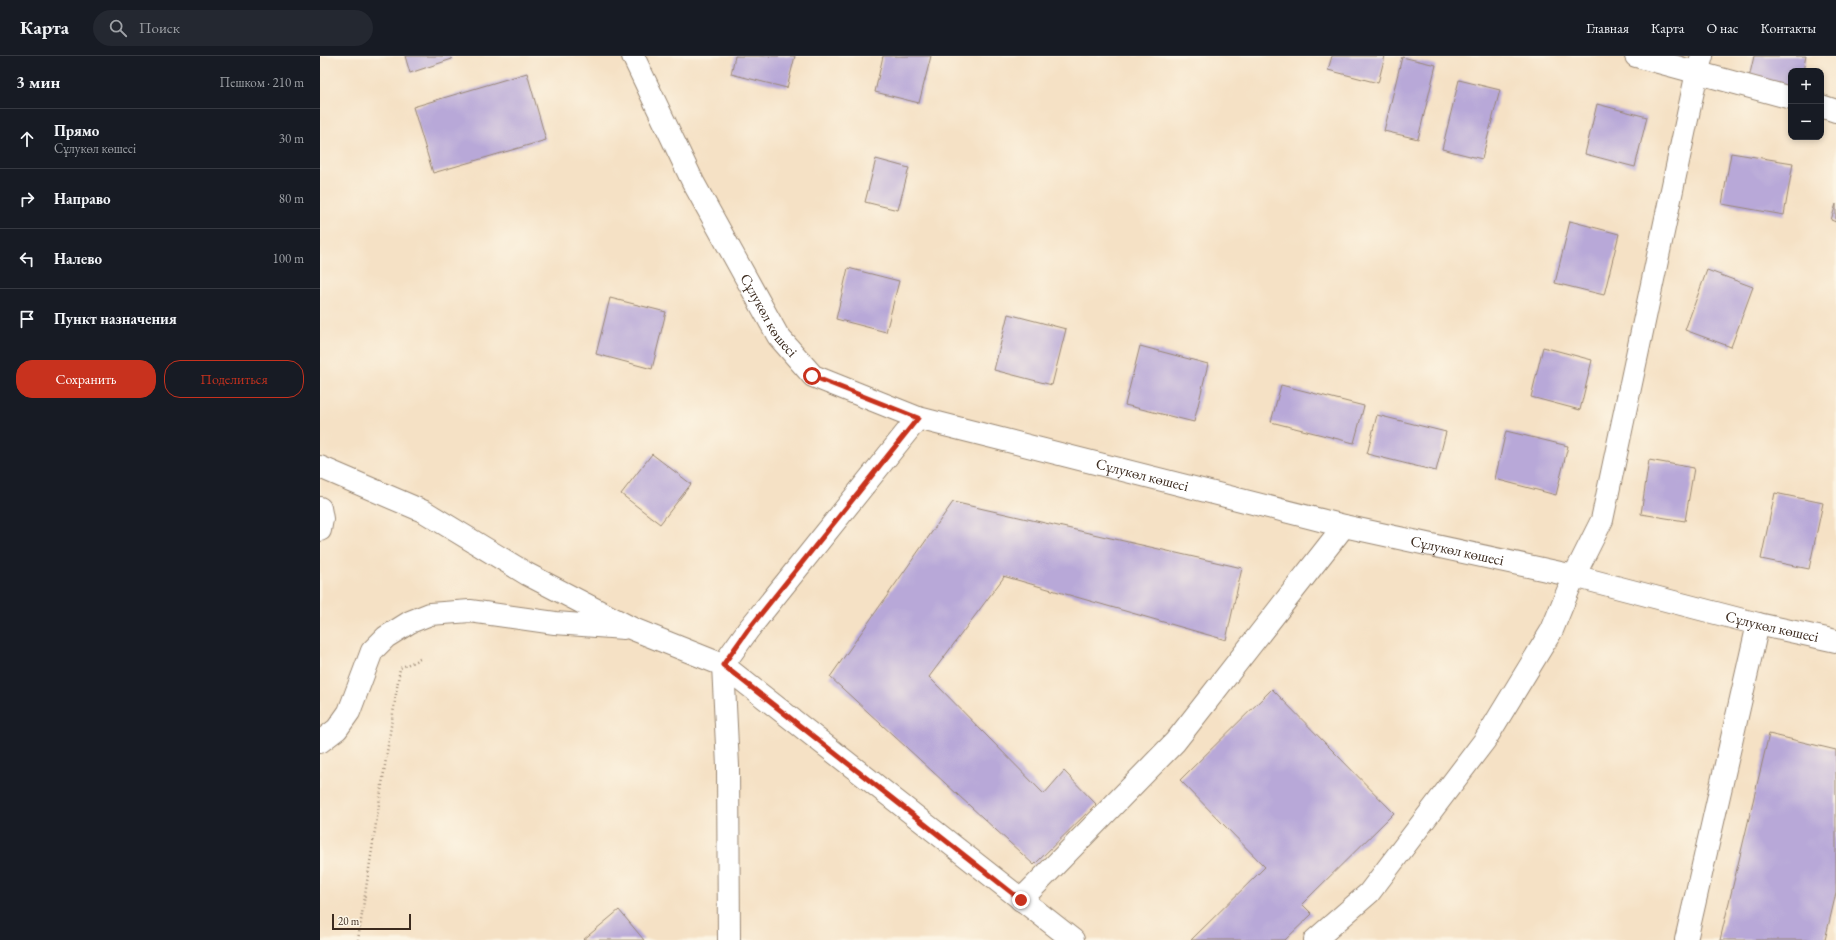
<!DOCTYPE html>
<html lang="ru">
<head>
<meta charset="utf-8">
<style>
	body { margin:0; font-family:"EB Garamond",serif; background:#242831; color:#f1f3f6 }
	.controls { position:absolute; right:12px; top:12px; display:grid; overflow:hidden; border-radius:8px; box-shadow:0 2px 6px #0003 }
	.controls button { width:36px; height:36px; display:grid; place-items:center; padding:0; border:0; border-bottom:1px solid #363941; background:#171b24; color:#f1f3f6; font:20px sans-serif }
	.scale { position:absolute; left:12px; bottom:10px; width:79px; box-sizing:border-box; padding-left:4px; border:2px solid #3b2a1e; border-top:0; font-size:11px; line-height:14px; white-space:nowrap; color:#3b2a1e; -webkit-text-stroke:3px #fcf5e5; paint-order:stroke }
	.stop { position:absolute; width:12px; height:12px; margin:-9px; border:3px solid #c8321e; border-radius:50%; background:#fff }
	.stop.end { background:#c8321e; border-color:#fff; box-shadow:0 1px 4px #0008 }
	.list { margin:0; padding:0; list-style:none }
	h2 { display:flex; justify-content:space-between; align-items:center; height:52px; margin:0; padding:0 16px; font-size:17px }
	h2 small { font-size:13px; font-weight:400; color:#9ea1a6 }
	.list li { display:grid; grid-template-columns:26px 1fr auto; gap:12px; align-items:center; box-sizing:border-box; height:60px; padding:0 16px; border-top:1px solid #363941 }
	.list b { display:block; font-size:15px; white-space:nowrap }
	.list p { margin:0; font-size:13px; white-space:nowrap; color:#9ea1a6 }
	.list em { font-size:13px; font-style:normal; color:#9ea1a6 }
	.actions { display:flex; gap:8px; padding:12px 16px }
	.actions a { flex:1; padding:9px 0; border:1px solid #c8321e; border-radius:16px; text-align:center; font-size:14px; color:#c8321e }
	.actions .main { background:#c8321e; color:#fff }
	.icon { flex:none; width:22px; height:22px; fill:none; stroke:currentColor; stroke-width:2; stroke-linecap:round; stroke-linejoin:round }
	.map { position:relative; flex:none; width:1516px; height:884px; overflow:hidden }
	header { display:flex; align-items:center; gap:24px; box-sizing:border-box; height:56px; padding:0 20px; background:#171b24; border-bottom:1px solid #363941 }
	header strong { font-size:19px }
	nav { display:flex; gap:22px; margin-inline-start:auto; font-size:14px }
	.search { width:280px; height:36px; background:#242831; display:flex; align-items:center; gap:10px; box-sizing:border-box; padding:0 14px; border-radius:22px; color:#9ea1a6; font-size:15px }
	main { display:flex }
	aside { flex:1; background:#171b24 }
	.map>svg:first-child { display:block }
</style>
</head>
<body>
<header>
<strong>Карта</strong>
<div class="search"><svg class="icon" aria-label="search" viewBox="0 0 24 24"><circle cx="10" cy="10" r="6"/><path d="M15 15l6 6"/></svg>Поиск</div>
<nav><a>Главная</a><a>Карта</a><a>О нас</a><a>Контакты</a></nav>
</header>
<main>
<aside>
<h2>3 мин<small>Пешком · 210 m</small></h2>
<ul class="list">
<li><svg class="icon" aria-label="ahead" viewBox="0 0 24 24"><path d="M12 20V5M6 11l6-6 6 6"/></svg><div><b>Прямо</b><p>Сұлукөл көшесі</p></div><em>30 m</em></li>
<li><svg class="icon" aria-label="right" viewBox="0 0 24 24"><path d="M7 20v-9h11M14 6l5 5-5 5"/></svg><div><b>Направо</b></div><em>80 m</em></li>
<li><svg class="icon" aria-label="left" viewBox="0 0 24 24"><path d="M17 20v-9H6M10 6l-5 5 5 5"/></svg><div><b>Налево</b></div><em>100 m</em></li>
<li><svg class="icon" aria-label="arrive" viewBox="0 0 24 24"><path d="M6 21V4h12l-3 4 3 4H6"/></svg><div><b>Пункт назначения</b></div></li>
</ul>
<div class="actions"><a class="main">Сохранить</a><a>Поделиться</a></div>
</aside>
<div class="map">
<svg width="1516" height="884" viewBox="0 0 1516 884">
	<rect width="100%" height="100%" fill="#fcf5e5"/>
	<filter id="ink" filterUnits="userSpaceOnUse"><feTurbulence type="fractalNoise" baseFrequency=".025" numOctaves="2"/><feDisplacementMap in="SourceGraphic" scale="8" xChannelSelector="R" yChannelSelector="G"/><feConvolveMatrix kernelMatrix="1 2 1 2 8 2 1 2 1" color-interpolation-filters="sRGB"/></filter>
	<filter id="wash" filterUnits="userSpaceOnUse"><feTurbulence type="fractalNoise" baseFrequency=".012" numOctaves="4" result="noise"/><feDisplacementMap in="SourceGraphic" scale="16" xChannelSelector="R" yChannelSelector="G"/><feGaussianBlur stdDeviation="0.9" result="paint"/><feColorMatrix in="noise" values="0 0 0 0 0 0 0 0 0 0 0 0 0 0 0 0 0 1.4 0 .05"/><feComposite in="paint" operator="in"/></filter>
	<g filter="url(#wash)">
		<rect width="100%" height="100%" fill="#f5e1c5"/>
		<g id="blocks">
			<path fill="#b8a8d8" d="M85,0h46l1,3 -42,14z
				M415,0h60l-8,32 -56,-14z
				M563,0h48l-12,47 -44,-11z
				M1012,0h53l-7,27 -50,-13z
				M1434,0h52l-3,15h-12v18l-42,-11z
				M1082,1l34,8 -18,74 -34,-8z
				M207,17l19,67 -113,33 -20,-66z
				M1139,24l41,10 -18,69 -40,-10z
				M1277,48l50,13 -12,50 -50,-13z
				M1411,97l62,10 -9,52 -62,-11z
				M556,103l33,9 -11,42 -33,-8z
				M1516,148v18l-5,-2z
				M1250,165l49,13 -15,61 -49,-12z
				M528,212l51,13 -13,51 -50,-13z
				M1387,214l46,17 -22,60 -46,-17z
				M290,242l56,14 -14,57 -56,-15z
				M688,258l58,15 -14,56 -58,-15z
				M820,290l68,18 -14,58 -69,-17z
				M1223,291l49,13 -12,50 -49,-13z
				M961,329l83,21 -10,37 -83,-21z
				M1057,359l69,17 -10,39 -69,-17z
				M1186,375l62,15 -12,49 -61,-16z
				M332,398l39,30 -31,40 -39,-30z
				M1329,404l45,8 -9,53 -44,-7z
				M1455,437l48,10 -14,66 -48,-10z
				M633,446l289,66 -16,72 -223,-64 1,1 -75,100 115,117 20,-23 32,33 -62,61 -204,-188z
				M952,633l122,124 -92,91 10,10 -27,26h-94l74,-73 -85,-87z
				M1449,678l67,16v143l-11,47h-105z
				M299,854l25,30h-61z"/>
		</g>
	</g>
	<g filter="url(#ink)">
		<use href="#blocks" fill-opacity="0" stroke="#988672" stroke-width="1"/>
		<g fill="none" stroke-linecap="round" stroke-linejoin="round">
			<g stroke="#988672" stroke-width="24">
				<g id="minor">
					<path id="s1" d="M313,0l60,126 85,154 35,40 105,42 43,11 383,97 230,50 184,48 78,17"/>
					<path d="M1316,0l155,42"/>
					<path d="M1501,50l15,5"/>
					<path d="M598,362l-170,212 -25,35 350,275"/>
					<path d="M0,411l105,45 102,62 106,55 90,36 5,101 1,174"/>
					<path d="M0,452l2,11 -2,11"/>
					<path d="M0,686l17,-13 12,-17 23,-61 14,-14 24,-15 20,-8 40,-3 85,12 69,5"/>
					<path d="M701,844l154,-158 169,-216"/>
					<path d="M995,884l54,-47 116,-153 67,-110 22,-54 28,-56 95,-448 5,-16"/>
					<path d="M1366,884l72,-316"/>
				</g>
			</g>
			<path stroke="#988672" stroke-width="2.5" stroke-dasharray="1 3" stroke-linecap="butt" d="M38,884l42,-272 22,-10"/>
			<use href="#minor" stroke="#fff" stroke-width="22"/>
		</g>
	</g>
	<g fill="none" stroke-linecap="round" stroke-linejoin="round" filter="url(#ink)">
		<path stroke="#c8321e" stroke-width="5" d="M492,320l106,42 -170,212 -25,35 298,235"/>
	</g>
	<g text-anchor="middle" stroke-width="4" stroke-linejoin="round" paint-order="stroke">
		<g font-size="15" fill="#3b2a1e" stroke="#fcf5e5">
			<text dy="5" stroke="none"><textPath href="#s1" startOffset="293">Сұлукөл көшесі</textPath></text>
			<text dy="5" stroke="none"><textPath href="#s1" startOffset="713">Сұлукөл көшесі</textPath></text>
			<text dy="5" stroke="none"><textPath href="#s1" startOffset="1037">Сұлукөл көшесі</textPath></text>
			<text dy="5" stroke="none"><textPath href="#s1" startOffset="1361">Сұлукөл көшесі</textPath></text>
		</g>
	</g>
</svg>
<div class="controls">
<button>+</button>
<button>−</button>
</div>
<div class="scale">20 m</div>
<div class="stop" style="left:492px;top:320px"></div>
<div class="stop end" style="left:701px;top:844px"></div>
</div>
</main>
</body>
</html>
